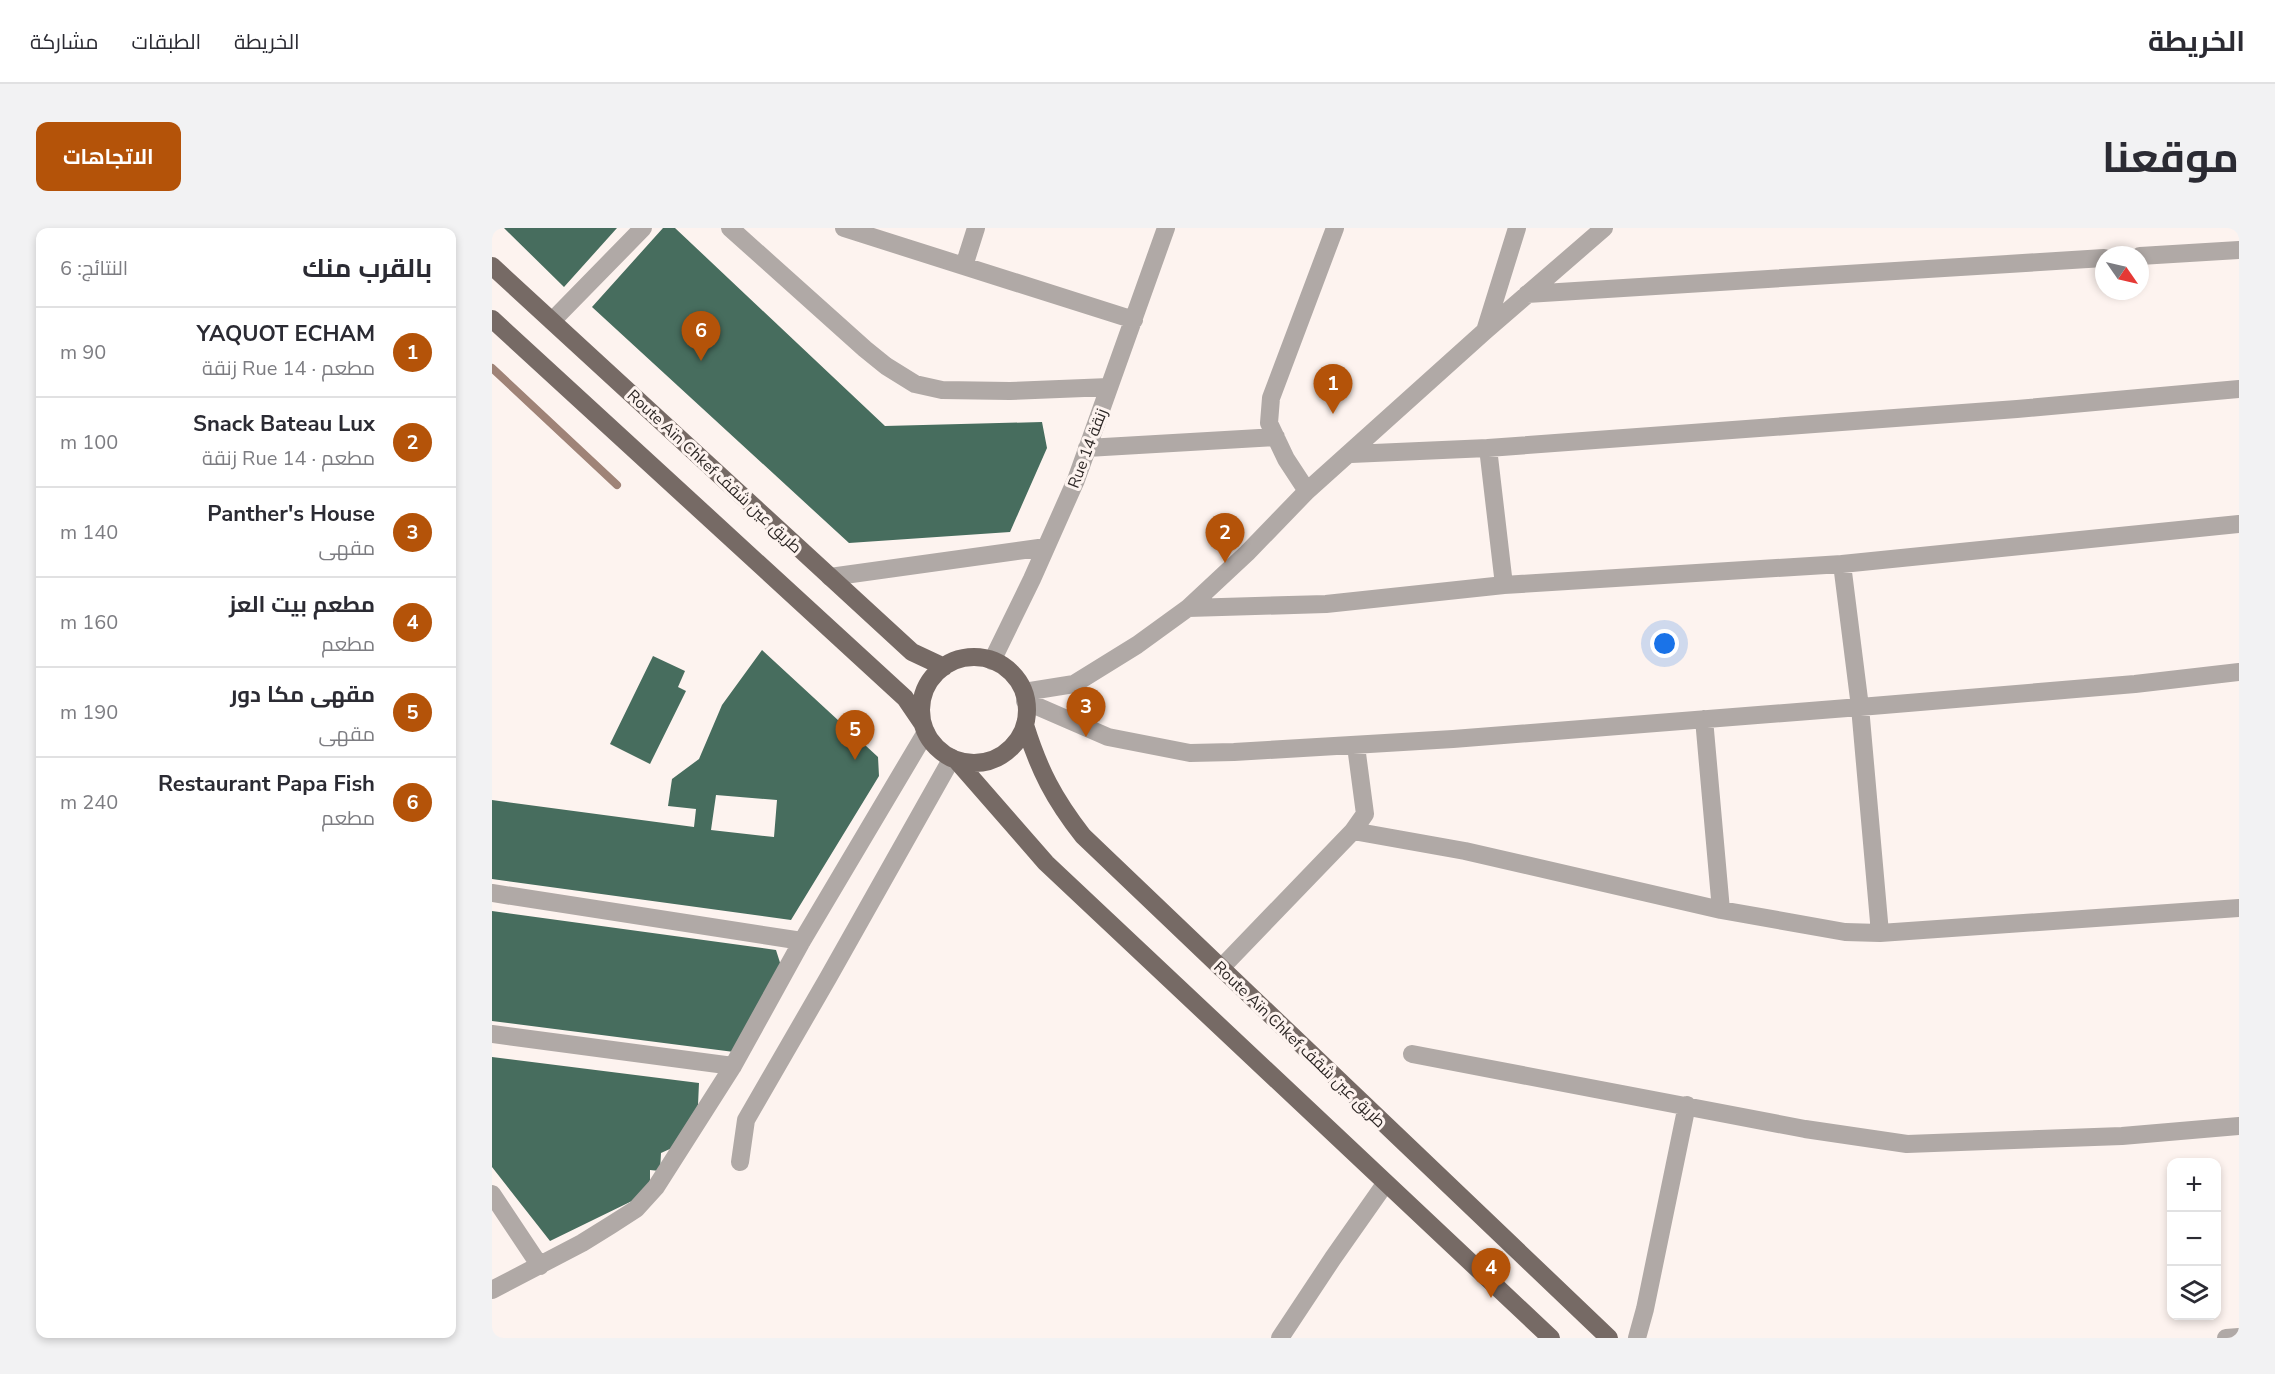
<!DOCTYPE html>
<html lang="ar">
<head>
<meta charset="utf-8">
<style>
	body { margin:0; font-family:"Nunito Sans",Cairo,sans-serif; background:#f2f2f3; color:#2b2b33; direction:rtl }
	.controls { position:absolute; right:18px; bottom:18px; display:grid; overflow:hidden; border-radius:12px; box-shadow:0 3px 9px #0003 }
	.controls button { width:54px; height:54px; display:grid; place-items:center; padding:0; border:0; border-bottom:2px solid #e1e1e2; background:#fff; color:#2b2b33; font:30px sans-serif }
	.compass { position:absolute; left:1603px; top:18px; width:54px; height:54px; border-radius:50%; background:#fff; box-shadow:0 3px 9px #0003; rotate:124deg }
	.you { position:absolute; left:1173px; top:416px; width:21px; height:21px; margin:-15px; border:4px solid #fff; border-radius:50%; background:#1a73e8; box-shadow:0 0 0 9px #1a73e833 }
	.badge { display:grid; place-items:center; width:39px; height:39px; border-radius:50%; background:#b45309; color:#fff; font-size:20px; font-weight:700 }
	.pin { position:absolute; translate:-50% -50px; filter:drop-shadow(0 2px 3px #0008) }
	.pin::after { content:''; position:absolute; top:32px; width:21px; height:18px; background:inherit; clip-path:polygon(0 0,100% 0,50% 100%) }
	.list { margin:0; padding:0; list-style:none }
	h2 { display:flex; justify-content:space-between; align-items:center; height:78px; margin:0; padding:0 24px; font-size:26px }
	h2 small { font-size:20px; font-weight:400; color:#7c7c81 }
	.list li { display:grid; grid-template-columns:39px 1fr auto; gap:18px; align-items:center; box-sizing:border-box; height:90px; padding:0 24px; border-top:2px solid #e1e1e2 }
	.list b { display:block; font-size:22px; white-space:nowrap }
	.list p { margin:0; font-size:20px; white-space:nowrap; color:#7c7c81 }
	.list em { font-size:20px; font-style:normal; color:#7c7c81 }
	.icon { flex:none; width:33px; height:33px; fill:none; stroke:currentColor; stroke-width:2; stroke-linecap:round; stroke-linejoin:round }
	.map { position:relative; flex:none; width:1747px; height:1110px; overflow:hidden; direction:ltr; border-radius:12px }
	header { display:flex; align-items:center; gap:36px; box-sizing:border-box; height:84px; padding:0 30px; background:#fff; border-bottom:2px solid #e1e1e2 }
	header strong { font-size:28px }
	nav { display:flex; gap:33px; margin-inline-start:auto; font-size:21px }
	.intro { display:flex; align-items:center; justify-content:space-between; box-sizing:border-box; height:144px; padding:0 36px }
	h1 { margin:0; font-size:42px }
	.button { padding:15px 27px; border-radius:12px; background:#b45309; color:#fff; font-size:21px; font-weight:700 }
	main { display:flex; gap:36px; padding:0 36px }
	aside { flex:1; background:#fff; border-radius:12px; box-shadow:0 3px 9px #0003 }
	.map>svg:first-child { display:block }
</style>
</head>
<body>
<header>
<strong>الخريطة</strong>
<nav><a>الخريطة</a><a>الطبقات</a><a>مشاركة</a></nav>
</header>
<div class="intro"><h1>موقعنا</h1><a class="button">الاتجاهات</a></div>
<main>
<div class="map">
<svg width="1747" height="1110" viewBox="0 0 1747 1110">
	<rect width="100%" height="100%" fill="#fdf3ef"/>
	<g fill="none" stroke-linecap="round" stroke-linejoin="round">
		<path stroke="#9f8377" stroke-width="8" d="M0,140l125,117"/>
	</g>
	<path fill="#476d5e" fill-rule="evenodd" d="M12,0h113l-53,59z
		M171,0h12l210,198 157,-4 5,26 -37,84 -161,11 -257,-236z
		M270,422l116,107 1,19 -88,144 -299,-41v-79l202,27 2,-18 -28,-3 4,-27 27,-20 23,-54zM224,567l61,5 -3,37 -63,-7z
		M161,428l32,15 -7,16 8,4 -36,73 -40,-20z
		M0,683l284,39 6,19 -48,83 -242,-31z
		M0,829l207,26 -1,22 -15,38 -22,10 -1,18 -10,-1v15l-18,16 -82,40 -58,-74z"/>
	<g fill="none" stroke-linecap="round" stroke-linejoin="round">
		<path stroke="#b0a9a6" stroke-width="18" d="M238,0l135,121 21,17 29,18 27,6 68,1 99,-4
			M352,0l290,92
			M1648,28l99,-6
			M472,38l12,-38
			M1035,66l577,-36
			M60,93l91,-93
			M993,103l32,-103
			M595,220l189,-11
			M996,220l16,137
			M859,226l137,-6 529,-39 222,-20
			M815,263l-21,-32 -17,-36 2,-25 64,-170
			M1350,336l18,143 20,226
			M338,349l216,-30
			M696,380l138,-4 178,-19 338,-21 397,-40
			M500,433l40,-82 44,-99 90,-252
			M532,464l50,-8 63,-39 51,-37 59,-55 60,-62 178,-160 119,-103
			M533,473l83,36 82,16 44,-1 219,-13 407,-32 275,-23 104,-12
			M1212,491l17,191
			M861,603l112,20 256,59 124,22 35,1 359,-25
			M0,665l310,48
			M729,740l132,-137 12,-17 -9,-68
			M0,806l241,32
			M920,826l393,75 102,15 215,-8 117,-10
			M248,934l6,-42 82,-142 124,-220
			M0,966l48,72
			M0,1062l90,-47 29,-18 25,-16 20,-22 77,-121 69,-125 124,-209
			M788,1110l53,-80 52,-74
			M1145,1110l8,-29 42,-204
			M1734,1110l13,-1"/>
		<path stroke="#766a65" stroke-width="18" d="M0,38l420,386 32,15
			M0,91l413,379 17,25
			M429 482a53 53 0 1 1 106 0a53 53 0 1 1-106 0Z
			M533,497c14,45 29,74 58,111l526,502
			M465,533l89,102 505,475"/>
	</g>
	<g text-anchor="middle" stroke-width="6" stroke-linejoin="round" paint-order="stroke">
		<g font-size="16" fill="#2e2826" stroke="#fdf3ef">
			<text transform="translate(595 220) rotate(-69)" y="6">Rue 14 زنقة</text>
			<text transform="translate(223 243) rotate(43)" y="6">Route Aïn Chkef طريق عين شقف</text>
			<text transform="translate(808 816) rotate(44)" y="6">Route Aïn Chkef طريق عين شقف</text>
		</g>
	</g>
</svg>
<div class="controls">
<button>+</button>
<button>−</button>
<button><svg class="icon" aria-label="layers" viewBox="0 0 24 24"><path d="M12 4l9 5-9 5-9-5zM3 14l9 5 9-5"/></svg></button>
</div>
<svg class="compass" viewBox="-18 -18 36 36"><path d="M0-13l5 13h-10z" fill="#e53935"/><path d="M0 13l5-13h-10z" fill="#7c7c81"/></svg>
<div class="you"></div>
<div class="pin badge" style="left:841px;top:186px">1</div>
<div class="pin badge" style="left:733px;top:335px">2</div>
<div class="pin badge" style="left:594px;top:509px">3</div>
<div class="pin badge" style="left:999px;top:1070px">4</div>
<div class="pin badge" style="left:363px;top:532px">5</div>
<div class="pin badge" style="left:209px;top:133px">6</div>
</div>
<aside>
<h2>بالقرب منك<small>النتائج: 6</small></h2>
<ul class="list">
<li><span class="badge">1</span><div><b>YAQUOT ECHAM</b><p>مطعم · Rue 14 زنقة</p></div><em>90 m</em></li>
<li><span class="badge">2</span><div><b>Snack Bateau Lux</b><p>مطعم · Rue 14 زنقة</p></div><em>100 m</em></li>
<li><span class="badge">3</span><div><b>Panther's House</b><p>مقهى</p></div><em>140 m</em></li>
<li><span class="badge">4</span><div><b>مطعم بيت العز</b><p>مطعم</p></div><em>160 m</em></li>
<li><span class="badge">5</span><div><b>مقهى مكا دور</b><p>مقهى</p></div><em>190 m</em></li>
<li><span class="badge">6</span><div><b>Restaurant Papa Fish</b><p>مطعم</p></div><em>240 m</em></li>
</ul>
</aside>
</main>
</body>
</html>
